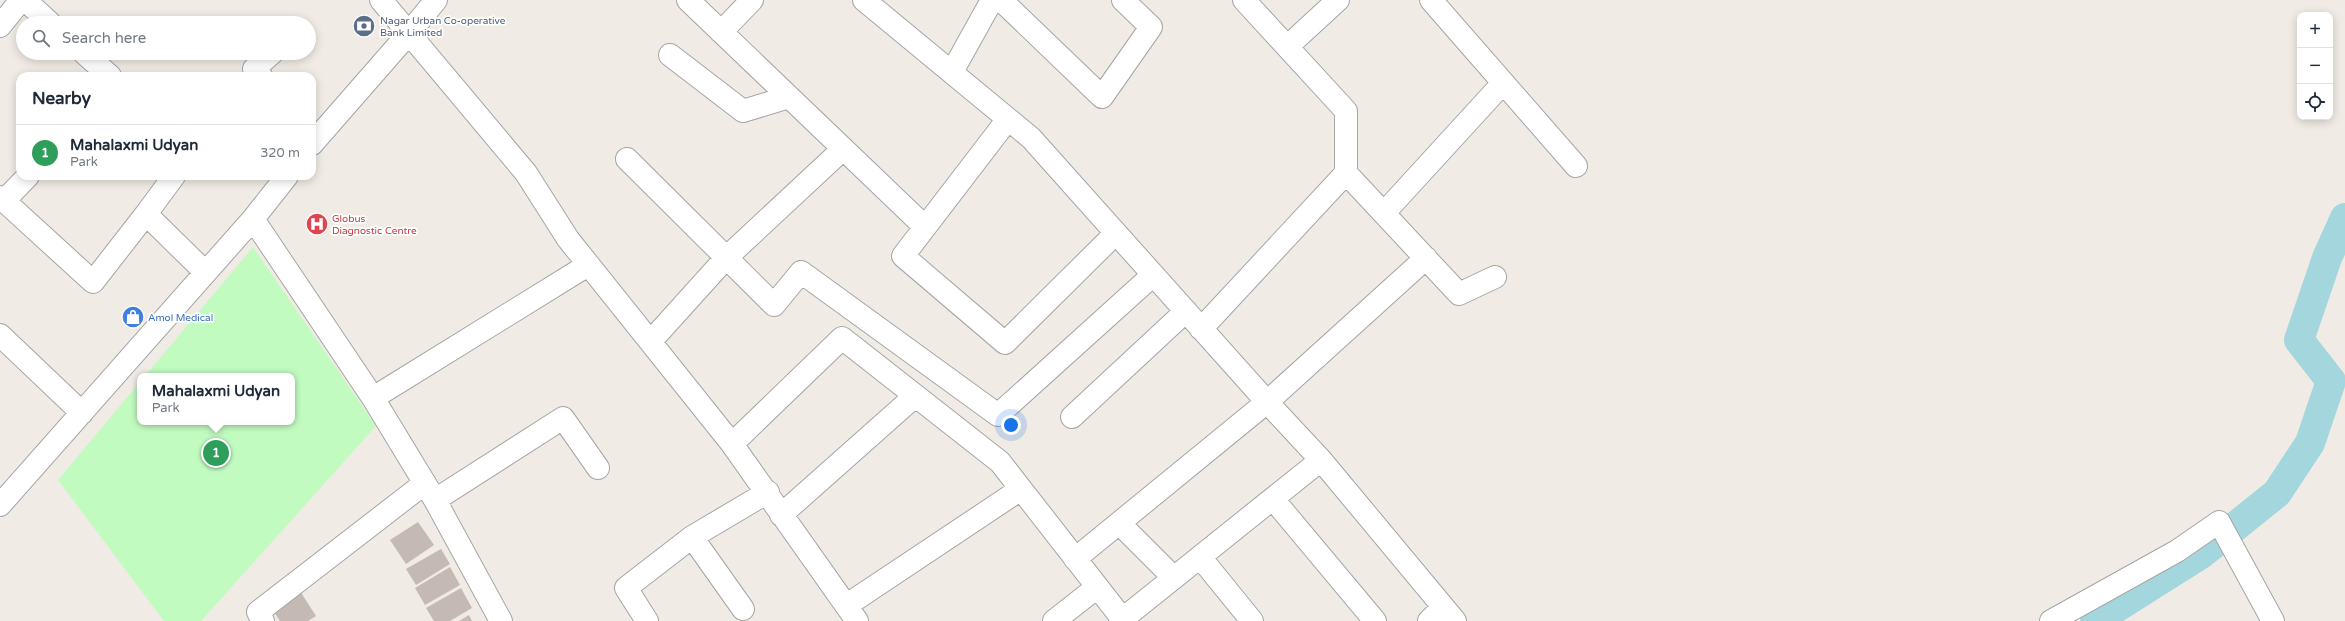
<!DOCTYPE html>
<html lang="en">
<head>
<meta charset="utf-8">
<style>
	body { margin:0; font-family:"Varela Round",sans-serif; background:#f6f6f7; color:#1f2937 }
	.controls { position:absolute; right:12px; top:12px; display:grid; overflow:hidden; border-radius:8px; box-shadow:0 2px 10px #0003 }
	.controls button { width:36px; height:36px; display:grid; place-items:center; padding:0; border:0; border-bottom:1px solid #e0e1e3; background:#fff; color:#1f2937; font:20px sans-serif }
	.you { position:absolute; left:1011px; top:425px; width:14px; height:14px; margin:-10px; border:3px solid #fff; border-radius:50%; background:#1a73e8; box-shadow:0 0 0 6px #1a73e833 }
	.badge { display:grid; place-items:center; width:26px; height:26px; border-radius:50%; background:#ea580c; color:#fff; font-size:13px; font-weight:700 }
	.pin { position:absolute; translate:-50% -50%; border:2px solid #fff; box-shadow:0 1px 4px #0006 }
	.popup { position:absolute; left:137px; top:373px; width:158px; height:52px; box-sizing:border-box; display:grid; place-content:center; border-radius:8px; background:#fff; filter:drop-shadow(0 1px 3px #0005); font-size:13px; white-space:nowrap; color:#747a83 }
	.popup b { font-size:15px; color:#1f2937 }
	.popup::after { content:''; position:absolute; left:50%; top:100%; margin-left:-8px; border:8px solid transparent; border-top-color:#fff }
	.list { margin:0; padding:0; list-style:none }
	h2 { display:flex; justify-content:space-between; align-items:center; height:52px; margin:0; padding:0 16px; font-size:17px }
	h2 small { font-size:13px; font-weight:400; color:#747a83 }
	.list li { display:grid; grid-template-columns:26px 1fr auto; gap:12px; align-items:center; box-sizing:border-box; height:56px; padding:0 16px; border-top:1px solid #e0e1e3 }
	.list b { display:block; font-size:15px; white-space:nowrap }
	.list p { margin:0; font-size:13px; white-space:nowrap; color:#747a83 }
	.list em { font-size:13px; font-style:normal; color:#747a83 }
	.icon { flex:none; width:22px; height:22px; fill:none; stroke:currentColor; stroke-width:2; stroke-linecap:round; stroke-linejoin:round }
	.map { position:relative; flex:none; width:2345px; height:621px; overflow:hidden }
	.search { position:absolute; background:#fff; box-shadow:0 2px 10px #0003; left:16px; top:16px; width:300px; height:44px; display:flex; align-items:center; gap:10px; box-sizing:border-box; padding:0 14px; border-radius:22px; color:#747a83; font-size:15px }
	.panel { position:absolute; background:#fff; box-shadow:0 2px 10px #0003; left:16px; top:72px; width:300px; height:108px; border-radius:12px }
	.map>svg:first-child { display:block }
</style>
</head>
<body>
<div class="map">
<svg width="2345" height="621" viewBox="0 0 2345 621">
	<rect width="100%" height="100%" fill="#f0ebe4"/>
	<path fill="#c1fbc0" d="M253,247l123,179 -175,195h-37l-106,-141 82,-98v40h152v-46h-147z"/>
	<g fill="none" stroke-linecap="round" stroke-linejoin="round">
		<path stroke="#a4d6de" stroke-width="30" d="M2095,621l106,-67 76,-61 33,-50 21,-62 -32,-41 28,-82 18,-40"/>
	</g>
	<path fill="#c4bab3" d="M418,522l16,23 -28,19 -16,-24z
		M441,549l9,15 -34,21 -10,-16z
		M450,567l10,18 -35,20 -10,-17z
		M461,588l11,20 -22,13h-16l-8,-13z
		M300,591l16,25 -8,5h-28l-8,-12z
		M469,615l3,6h-13z"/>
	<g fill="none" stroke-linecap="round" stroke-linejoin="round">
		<g stroke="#a5a5a5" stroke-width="24">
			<path id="minor" d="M25,0l25,23
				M381,0l145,173 42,66 164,205 125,177
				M688,0l237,227
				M864,0l167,138 236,264 54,58
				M1001,0l101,97 49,-70 -28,-27
				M1244,0l102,111v62l113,121 36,-17
				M1431,0l145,166
				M0,26l21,-26
				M721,32l31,-32
				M1288,46l50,-46
				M84,53l26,23
				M670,55l73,56 46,-14
				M952,72l40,-72
				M261,76l-7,-7 18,-16
				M1008,119l-105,137 102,87 111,-110
				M312,144l97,-111 27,-33
				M627,159l147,146 27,-33 197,143 155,-140
				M0,197l93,85 53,-68 59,58
				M4,201l24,-25
				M1384,213l119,-130
				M146,214l28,-38
				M253,219l120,179 62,102 66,121
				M1201,329l145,-156
				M0,335l82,78
				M651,341l75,-83 117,-109
				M373,398l215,-133
				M1072,417l114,-106
				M732,444l110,-106 158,124 124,159
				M1273,499l102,122
				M435,500l128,-82 35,50
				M0,505l253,-286 34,-43
				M781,515l134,-119
				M1119,523l55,55
				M692,537l51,72
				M1200,557l52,64
				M1075,559l192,-157 159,-144
				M847,605l174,-116
				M263,621l-5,-9 167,-129
				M647,621l-21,-33 66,-51 76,-45
				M1054,621l42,-33
				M1120,621l201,-161 134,161
				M1429,621l14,-14
				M2051,621l126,-70 42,-29 54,99"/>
		</g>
		<use href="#minor" stroke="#fff" stroke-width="22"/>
	</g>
	<defs>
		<g id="bank-disc" transform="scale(1.15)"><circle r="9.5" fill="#5c6f8a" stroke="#fff"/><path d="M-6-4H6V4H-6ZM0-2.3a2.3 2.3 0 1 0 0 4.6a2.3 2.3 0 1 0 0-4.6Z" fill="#fff"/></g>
		<g id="hospital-disc" transform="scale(1.15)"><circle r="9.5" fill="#e0444e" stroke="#fff"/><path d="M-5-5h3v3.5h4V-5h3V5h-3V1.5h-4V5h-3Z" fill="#fff"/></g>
		<g id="shop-disc" transform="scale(1.15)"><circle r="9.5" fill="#3f7fe0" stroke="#fff"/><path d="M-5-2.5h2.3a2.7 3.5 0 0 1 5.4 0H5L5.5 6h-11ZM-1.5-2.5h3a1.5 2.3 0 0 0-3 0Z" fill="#fff"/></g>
	</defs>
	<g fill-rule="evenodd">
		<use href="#bank-disc" x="364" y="26"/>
		<use href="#hospital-disc" x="317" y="224"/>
		<use href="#shop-disc" x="133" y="317"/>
	</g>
	<g text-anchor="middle" stroke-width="3.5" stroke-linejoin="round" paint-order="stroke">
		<g font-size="10" fill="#4e5e75" stroke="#fff" text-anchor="start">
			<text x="380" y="24">Nagar Urban Co-operative<tspan x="380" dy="12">Bank Limited</tspan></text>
		</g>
		<g font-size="10" fill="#be3a42" stroke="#fff" text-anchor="start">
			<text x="332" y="222">Globus<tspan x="332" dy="12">Diagnostic Centre</tspan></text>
		</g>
		<g font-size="10" fill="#366cbe" stroke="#fff" text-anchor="start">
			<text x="148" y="321">Amol Medical</text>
		</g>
	</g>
</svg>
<div class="controls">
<button>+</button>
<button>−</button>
<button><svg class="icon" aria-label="locate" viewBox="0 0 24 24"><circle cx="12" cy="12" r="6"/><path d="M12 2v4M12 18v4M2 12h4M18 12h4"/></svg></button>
</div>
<div class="you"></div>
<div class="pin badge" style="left:216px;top:453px;background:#2e9e5b">1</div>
<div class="popup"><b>Mahalaxmi Udyan</b>Park</div>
<div class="search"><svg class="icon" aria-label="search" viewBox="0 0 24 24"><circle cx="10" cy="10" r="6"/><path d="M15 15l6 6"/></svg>Search here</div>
<section class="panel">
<h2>Nearby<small></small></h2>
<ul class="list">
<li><span class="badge" style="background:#2e9e5b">1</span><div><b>Mahalaxmi Udyan</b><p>Park</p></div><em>320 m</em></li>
</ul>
</section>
</div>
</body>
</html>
